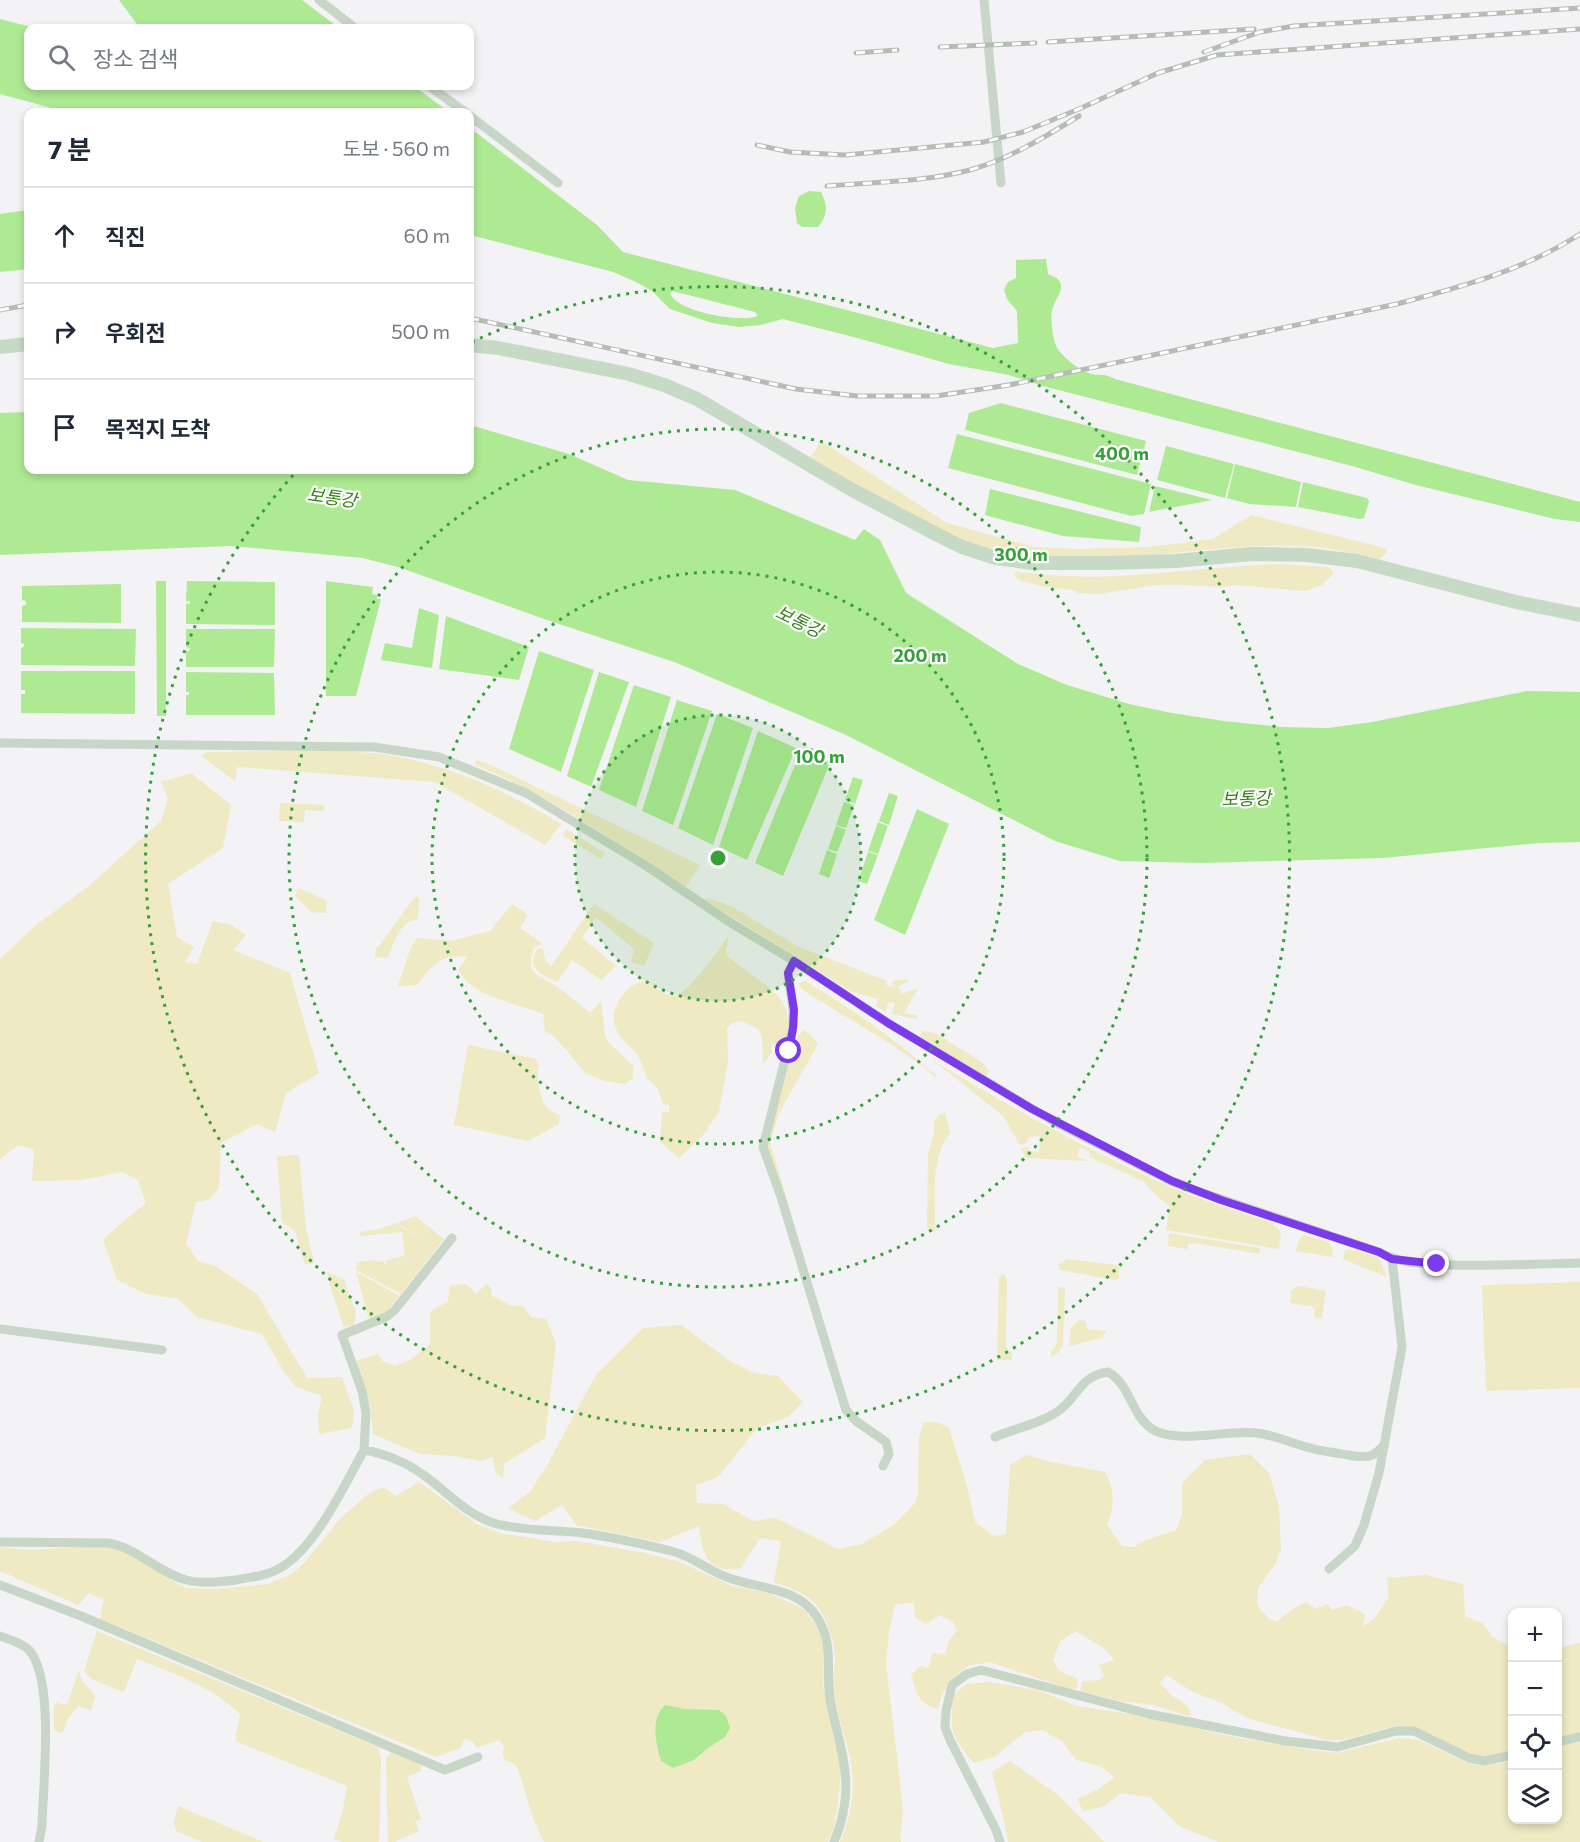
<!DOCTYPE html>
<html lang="ko">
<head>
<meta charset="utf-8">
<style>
	body { margin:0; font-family:Commissioner,"Noto Sans KR",sans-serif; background:#f6f6f7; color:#1f2937 }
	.controls { position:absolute; right:18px; bottom:18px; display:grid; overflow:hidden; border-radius:12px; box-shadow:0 3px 9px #0003 }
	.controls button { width:54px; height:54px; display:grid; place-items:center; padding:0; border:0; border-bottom:2px solid #e0e1e3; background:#fff; color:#1f2937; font:30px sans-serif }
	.stop { position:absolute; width:18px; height:18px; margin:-14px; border:4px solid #7c3aed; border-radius:50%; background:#fff }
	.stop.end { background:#7c3aed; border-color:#fff; box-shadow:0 2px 6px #0008 }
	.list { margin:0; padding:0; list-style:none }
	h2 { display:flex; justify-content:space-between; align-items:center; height:78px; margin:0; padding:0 24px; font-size:26px }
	h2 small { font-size:20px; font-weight:400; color:#747a83 }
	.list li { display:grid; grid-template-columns:39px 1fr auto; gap:18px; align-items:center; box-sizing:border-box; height:96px; padding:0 24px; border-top:2px solid #e0e1e3 }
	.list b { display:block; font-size:22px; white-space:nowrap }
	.list em { font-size:20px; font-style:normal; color:#747a83 }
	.icon { flex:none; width:33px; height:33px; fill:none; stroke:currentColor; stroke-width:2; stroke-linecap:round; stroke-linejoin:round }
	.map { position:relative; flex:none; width:1580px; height:1842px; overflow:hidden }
	.search { position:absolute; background:#fff; box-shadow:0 3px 9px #0003; left:24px; top:24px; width:450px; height:66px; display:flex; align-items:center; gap:15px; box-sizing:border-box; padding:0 21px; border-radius:12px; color:#747a83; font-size:22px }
	.panel { position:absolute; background:#fff; box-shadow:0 3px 9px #0003; left:24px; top:108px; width:450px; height:366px; border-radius:12px }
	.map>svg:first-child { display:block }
</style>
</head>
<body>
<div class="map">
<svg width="1580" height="1842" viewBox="0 0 1580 1842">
	<rect width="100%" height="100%" fill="#f3f2f4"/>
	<path fill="#efe9c4" d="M821,441l126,82 87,24 44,2 72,-2 63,-8 38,-24 130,32 5,2 1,3 -7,7c-27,-6 -54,-12 -81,-13 -100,-4 -203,27 -303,6 -29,-6 -53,-20 -79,-34 -36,-19 -72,-39 -106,-61z
		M1277,564l50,3 5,3 1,4 -11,11 -17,6 -68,-6 -16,2 -35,-2h-30l-57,9 -21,-1 -4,-3 -28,-3 -25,-6 -8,-6 3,-3c34,3 67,6 101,4 53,-3 107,-10 160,-12z
		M207,752c53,0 111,-4 164,1 69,7 131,36 190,71l-16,21 -110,-63 -198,-15 -2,14 -34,-25z
		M476,760l10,3 214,102 -14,22c-66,-41 -139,-94 -211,-122z
		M191,773l40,32 -8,43 -55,36 9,53 17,10 -9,15 12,2 16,-43 18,4 15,10 -13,15 57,23 29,100 -33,20 -11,39 -18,-8 -36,19 -2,45 -9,11 -14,3 -10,42 12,17 17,5 42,28 50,84 35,-1 12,34 -2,17 -33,6 -1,-19 4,-19 -26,-9 -12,-15 -22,-38 -65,-17 -19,-18 -32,-5 -29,-14 -14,-41 43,-36 -8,-23 -16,-8 -41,8 -49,1 2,-32 -16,-4 -18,14v-200l36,-34 54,-40 71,-64 7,-22 -7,-17z
		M280,803l44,2v6l-19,-1 -1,12 -25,-1z
		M566,829l39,24 -4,6 -38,-23z
		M298,888l29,13 -1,12 -15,-1 -16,-16z
		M415,897h4l-1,22c-19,2 -24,24 -30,39l-13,-1 1,-10h2z
		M707,898l24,8 68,41 88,34 -1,4 6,2 1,-6 15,-2v3l-10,4 4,8 16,-6 -14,25 14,3 -2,3 -24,-5 3,-11 -7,-1 -2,10 -10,-6 2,-7 -26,-7 -147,-92z
		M512,904l16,11 -8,13 23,16 -9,3c-9,29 2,26 22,39 12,8 23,18 34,27l11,-12 4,34 3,7 25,24v12l-8,6 -24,-4 -17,-8 -14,-18 -18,-19 -7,-4 -2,-17c-27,-11 -72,-17 -85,-45l10,-12c-28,-3 -35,7 -51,28l-19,1 12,-36 7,-12 34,3 39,-10z
		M594,904l60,39 -10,23 -13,-4 3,-13 -38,-32 -14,21 34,28 -15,14 -29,-20 -15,22c-16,-7 -32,-15 -19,-34l5,1c1,7 1,14 9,16z
		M729,935l-3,17 2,4c30,28 73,37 57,89l-13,-1 -1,6 1,2 -9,12 -1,-26 -3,-8 -17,-9 -10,2 -5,5 1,34 -9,50 -16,23 -24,23 -19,-16 2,-30h7v-7l-6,-1c-4,-13 -6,-19 -17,-26 -2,-9 -5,-19 -11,-26 -9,-11 -17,-13 -21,-30 -3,-14 14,-41 30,-40 10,1 22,18 33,13 15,-6 42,-46 52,-60z
		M805,981c49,29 88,57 131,94l-1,3 -9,-10 -37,-25 -88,-54 -2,-6z
		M804,1029l14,15 -39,69 -9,30 16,53 -2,1 -18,-53 28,-102z
		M923,1031l12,2 48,30 6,8 -3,6 -66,-41z
		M468,1045l68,14 3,6c-4,10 1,34 8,43 3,3 9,5 13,7l-1,9 -31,17 -74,-16z
		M934,1061c76,46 155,90 237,126 33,15 69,24 103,37v2l4,2 3,7 -2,14 -113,-19 4,-24 -10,-7 -17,-18 -54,-24 1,-5 -10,-5 -3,9 10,5 -61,-3 -5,-10 7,-1 1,4 10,1 1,-16 -11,1 -3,6 -6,2 -17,-29z
		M945,1113l5,20c-21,27 -14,67 -15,99l-8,-3 1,-76 6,-20v-11l5,-7z
		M299,1155l7,73 8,35 -9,1 -10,-33 -13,-9 -5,-66z
		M415,1216l29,23 -43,55 -45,-24 1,-8 19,-2 1,2 6,-1 1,3h2v-3l6,-1v-2l13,-2 -3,-24 -42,4v-4l20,-3 16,-6 34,23 -32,-23z
		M1169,1233l91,15 -1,6 -65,-11 -6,1v5l-20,-3z
		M1303,1235l26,7 4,8 -1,7 -36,-6 2,-9z
		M1349,1249l30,9 8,19 -44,-18 2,-8z
		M1067,1259l50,6 2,2v11l-3,2 -57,-10v-6z
		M327,1272l17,8 12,33 -2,12 -10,2 -14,-41z
		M356,1272l44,24 -16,18 -13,5 -3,-3z
		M1003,1274l4,4 -1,68 2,4 4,2v8h-15l2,-82z
		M1580,1282v106l-94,3 -4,-106z
		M465,1284l6,4 4,6 12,-10 5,6 -1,5 20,11h12l8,11 15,2 10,24 -11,95 -41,26 -1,14 -7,-5 -4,-16 -12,4 -25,-5 -35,-2 -47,-20 -3,-30 -14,-43 22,-7 4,7 13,5 17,-7 18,-15v-32l18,-11 2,-15z
		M1298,1286l28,5 -4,27 -8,-1 1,-7 -3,-4 -22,-3 1,-12z
		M1058,1287l7,1 -2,57 -4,7 -8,5v-5l6,-9z
		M1080,1319l6,3 1,7 20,2 -6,7 -32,8 2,-19z
		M681,1325l49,36 24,12 24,3 25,26 -15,15 -31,11 -39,49 -22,8 1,18 26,1 30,17 22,-3 63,31 24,-5 33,-20 20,-21 3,-9 1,-58 5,-14h13l12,6 18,58 8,36 19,14 12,-2 4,-69 17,-10 24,7 54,10c10,19 10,32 2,53l15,21 13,1c7,-8 29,-12 41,-17l6,-15v-31l23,-24 45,-6 19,19 10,34 2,43 -6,14 -17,24 -1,17 11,13 8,4 18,-14 12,-6 10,7 11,-5 5,6 15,-5 18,9 -2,12 12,-8 14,-21 -2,-19 38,-3 38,9 2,32 19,8 7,12 21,12v103c-7,2 -15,5 -22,6 -27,2 -51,-24 -77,-30 -25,-6 -58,16 -86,13l-80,-22 -25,-15 -29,-11 -27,-17 -6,8c4,3 7,9 11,12 10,7 18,8 21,22l-39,-12 -33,-4 -40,-10 2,-10 17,-1 5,-5 -5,-10 15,-5 -9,-11 -29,-18 -16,10 -7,19 6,11 19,8 -1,10 -11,-1 -76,-26 -22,4 -17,13 -9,15 -4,15c-20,-6 -21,-15 -27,-34l9,-9 9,2 3,-15 13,1 5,-15 7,-8 -4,-9 -13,-7 -14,9 -11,-7 -1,-14 -19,1 -6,28 -3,32 17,144c0,12 -4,23 -2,34h-61c10,-22 15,-47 12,-72 -3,-27 -16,-53 -19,-80 -1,-9 1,-18 2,-27 1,-16 -6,-40 -15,-53 -11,-17 -28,-21 -46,-28l7,-41 -21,-3 -20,31c-33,4 -38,-15 -41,-43l-39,16 -84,-17 -14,-20 -27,16 -27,-13 21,-15 16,-24 51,-94 47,-47z
		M419,1482l58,42 23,9 55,9 22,-1 68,12 35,9 52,24 37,7 36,17 13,18 6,19 -1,38 18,85 -4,42 -4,17 -5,13h-284l-11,-24 -14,-46 -3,-7 -11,-5 -2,-5 1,-8 -5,-7 -23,8 -2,-5 -9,-5 -5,10 -24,9 -336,-138 4,-19 -15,-7 -11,12 -78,-34v-24l26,3 70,-4 25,3 64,39 31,1 52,-5 24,-10 15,-14 30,-38 28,-26 18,-9 13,9z
		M97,1631l281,116 3,10 -2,85h-37l-8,-3 9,-30 4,-23 -112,-45 5,-27c-29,-28 -65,-40 -103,-55l-13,33 -33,-13 -7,-8z
		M1580,1643v90l-22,6v-91z
		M79,1670l2,9 14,17 -4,15 -13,-5 -9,11 -7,16 -8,-3v-24l2,-3 11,2z
		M988,1682l50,8 39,16 54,8 108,24 66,11 32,4 62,-15 20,2 51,24 13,2 29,-5v59h46v-73l22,-5v100h-362l-39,-16 -29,-29 -29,-4 -18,14 -20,4 -6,-12 22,-10 15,-12 -14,-11 -24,-6 -14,-19 -20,-11 -17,2 -29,24 -22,7c-23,-26 -25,-35 -20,-69l13,-10z
		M391,1751l30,12v8l-14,6 14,42 -6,3 4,9 -24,11h-7l-2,-84z
		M1010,1761l48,34 46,47h-96l-5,-26 -11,-44z
		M178,1806l83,35 3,1h-62l-26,-11 -2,-9z"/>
	<path fill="#aeea93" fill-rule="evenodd" d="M119,0h183l37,28h-199z
		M0,19l35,9h-7v58h386l35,26h-383l-66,-18z
		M470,128l127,97 26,27 370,96 25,-5 -1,-32 -10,-12 -3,-9 4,-8 8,-4v-18l30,-1 2,15c22,8 11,19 5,33 -4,9 0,37 6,44 7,8 20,19 30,22 10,4 14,-1 26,6 155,42 310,81 465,123v20l-25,-3 -139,-34 -64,-19 -309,-80 -34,-11 -60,-11 -88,-25 -78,-20 -22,6 -22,2 -27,-4 -42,-14 -18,-18 -16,-9 -23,-10 -143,-37zM672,291l83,21 3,4c-17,7 -82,-4 -88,-23z
		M809,191l12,1c7,14 7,23 -3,35h-16l-5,-4 -2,-15 4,-12z
		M28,210v59l-28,3v-58z
		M1001,403l145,38 -9,34 -172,-45 4,-17z
		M28,412v58h442v-45l99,29 59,26 107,10 120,50 9,-11 16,11 26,53 112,71 49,21 62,19 43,9 52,8 57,6 47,1 44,-6 155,-31 53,1v150l-41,1 -156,15 -182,5 -81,-2 -65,-20 -211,-107 -167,-71 -130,-43 -146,-52 -38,-10 -132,-12 -231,9v-142z
		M957,434l194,50 -7,30 -13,2 -183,-48z
		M1166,446l68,18 -9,34 -68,-18z
		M1235,464l66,18 -5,25 -47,-3 -22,-6z
		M1303,482l64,16 2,3 -5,17 -4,1 -62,-12z
		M1155,486l57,14 -63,12z
		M990,489l151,38 -2,15 -76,-6 -78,-21z
		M156,581h10v135h-9z
		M187,581l88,1v43l-89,-1v-20h4v-3h-4z
		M326,581l47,6 -1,7 5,1v4h4l-25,97h-30z
		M121,584v39l-99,-1v-16l4,-1v-4l-4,-1v-14z
		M419,608l20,7 -7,53 -51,-8 4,-17 27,5z
		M446,616l83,31 -10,33 -80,-11z
		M21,628l115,1 -1,37 -114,-1v-17l3,-1v-3l-3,-1z
		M186,629h89l-1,38h-88v-16h3l1,-3 -4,-1z
		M539,651l55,19 -33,102 -52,-23z
		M21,671h114v43l-114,-1v-19h4v-4h-4z
		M186,672l88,1 1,42h-89v-20h3v-3h-3z
		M599,672l30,10 -38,105 -24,-11z
		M634,685l37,12 -35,110 -37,-17z
		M677,700l35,11 -39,114 -31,-14z
		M717,714l36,14 -40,117 -35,-17z
		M758,731l38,17 -49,112 -28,-13z
		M801,750l29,13 -47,113 -28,-13z
		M853,777l10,3 -8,24 -10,-4z
		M889,793l9,3 -9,29 -10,-4z
		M844,802l10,3 -8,23 -10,-3z
		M917,809l32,15 -44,111 -31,-15z
		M878,822l10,4 -10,28 -10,-3z
		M836,826l10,4 -9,22 -9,-3z
		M827,850l10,4 -8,24 -10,-4z
		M868,852l10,3 -11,29 -9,-3z
		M665,1705l19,4 35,1 7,6 4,12 -5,9 -17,11 -14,12 -21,8 -12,-7c-5,-17 -11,-43 4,-56z"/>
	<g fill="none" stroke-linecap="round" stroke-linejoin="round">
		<path stroke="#c8d6c7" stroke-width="9" d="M319,0l36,28
			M984,0l17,183
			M429,86l36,26
			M470,116l88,67
			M0,743l374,4 65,10 87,36 122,74 83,56 63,38 94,62 167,99 116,59 26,10 182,61c22,12 47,12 72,13 43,1 86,-1 129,-2
			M794,961l-6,12 5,37v17l-30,120 18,50 65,213 10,11 30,21 3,12 -6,12
			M0,1329l162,21
			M995,1437c21,-9 48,-14 66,-28 18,-15 20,-33 47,-37 23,13 23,43 44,57 25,16 76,0 105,4 18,2 36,11 53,15 10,3 21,4 32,6 8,1 19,4 27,2 7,-1 10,-6 15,-11
			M364,1450l2,-37 -4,-22 -20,-56 44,-18 8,-6 58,-73
			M0,1542l108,1c30,5 49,29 78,37 16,4 34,2 50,0 15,-3 31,-4 44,-12 35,-19 65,-84 84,-118 19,3 42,12 58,24 25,17 45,42 75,50 28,7 57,6 85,9 30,4 61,11 89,18 22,5 37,20 58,27 30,11 69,9 88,39 19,30 7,57 14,88 12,53 25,84 3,137
			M1329,1569l26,-23 9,-21 15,-52 23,-126 -10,-88
			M0,1585l81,31 364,154 33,-13
			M0,1636c10,4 21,6 29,14 26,29 14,135 13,176l-3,16
			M1558,1742l22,-5
			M1000,1842l-4,-12 -46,-90 -5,-13 1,-16 6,-26 15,-11 14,-4 168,44 136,27 53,6 58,-16h18l55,27 15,3 28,-6"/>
		<path stroke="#c6dac6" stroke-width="14" d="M470,345l28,3 131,26 35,11 33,14 157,92 84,44 24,12 34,11 36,5h73l70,-2 77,-7 55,1 50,6 159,41 64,13
			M0,347l28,-3"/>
		<g stroke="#b5bcb5" stroke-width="5">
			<path id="rail" d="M1048,42l206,-13
				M940,47l95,-4
				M1204,52l56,-20 34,-6 286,-18
				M856,53l41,-3
				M757,145l33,7 55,3 139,-13 39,-10 56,-23 79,-36 59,-18 363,-26
				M827,186c48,-4 97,-4 143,-16 39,-11 75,-33 109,-54
				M0,310l28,-5
				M470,318l326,71 61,7h79l73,-11 388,-81c63,-17 128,-34 183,-70"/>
		</g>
		<use href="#rail" stroke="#fff" stroke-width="3" stroke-dasharray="9" stroke-linecap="butt"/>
	</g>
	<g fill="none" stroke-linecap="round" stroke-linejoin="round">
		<path stroke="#7c3aed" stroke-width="8" d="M789,1051l4,-23 1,-18 -6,-37 6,-12 94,62 144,86 140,72 49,19 158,52 13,7 45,5"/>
	</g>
	<circle cx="718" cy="858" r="143" fill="#36a03a" fill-opacity=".12"/>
	<g fill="none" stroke="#36a03a" stroke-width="3" stroke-dasharray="3 6">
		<circle cx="718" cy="858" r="143"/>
		<circle cx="718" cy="858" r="286"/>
		<circle cx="718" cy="858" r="429"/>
		<path d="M472 342A572 572 0 1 1 296 472"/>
	</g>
	<g text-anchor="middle" stroke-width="4.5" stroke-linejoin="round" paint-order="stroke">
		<g font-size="18" font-style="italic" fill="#358412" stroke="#fff">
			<text transform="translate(332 498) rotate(8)" y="6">보통강</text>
			<text transform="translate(799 622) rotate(26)" y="6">보통강</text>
			<text transform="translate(1246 799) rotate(-2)" y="6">보통강</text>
		</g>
	</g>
	<circle cx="718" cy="858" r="9" fill="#36a03a" stroke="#fff" stroke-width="3"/>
	<g font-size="18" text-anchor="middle" font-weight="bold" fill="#36a03a" stroke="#fff" stroke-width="4.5" stroke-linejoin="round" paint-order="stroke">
		<text x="1122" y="460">400 m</text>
		<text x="1021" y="561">300 m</text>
		<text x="920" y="662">200 m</text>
		<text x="819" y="763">100 m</text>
	</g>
</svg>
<div class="controls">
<button>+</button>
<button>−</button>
<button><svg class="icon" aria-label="locate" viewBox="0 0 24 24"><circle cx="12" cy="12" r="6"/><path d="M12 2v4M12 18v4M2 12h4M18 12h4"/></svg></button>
<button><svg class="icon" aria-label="layers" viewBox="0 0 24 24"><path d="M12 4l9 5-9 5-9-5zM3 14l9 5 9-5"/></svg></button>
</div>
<div class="stop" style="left:789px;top:1051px"></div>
<div class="stop end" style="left:1437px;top:1264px"></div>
<div class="search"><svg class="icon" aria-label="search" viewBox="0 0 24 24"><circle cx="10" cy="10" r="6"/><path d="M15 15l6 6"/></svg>장소 검색</div>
<section class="panel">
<h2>7 분<small>도보 · 560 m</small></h2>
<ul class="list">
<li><svg class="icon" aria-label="ahead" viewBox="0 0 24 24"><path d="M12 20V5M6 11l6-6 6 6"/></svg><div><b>직진</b></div><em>60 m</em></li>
<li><svg class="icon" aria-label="right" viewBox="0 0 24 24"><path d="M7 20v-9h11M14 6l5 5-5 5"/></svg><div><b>우회전</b></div><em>500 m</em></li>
<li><svg class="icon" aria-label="arrive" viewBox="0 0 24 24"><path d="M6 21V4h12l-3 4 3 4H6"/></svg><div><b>목적지 도착</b></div></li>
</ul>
</section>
</div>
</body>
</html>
